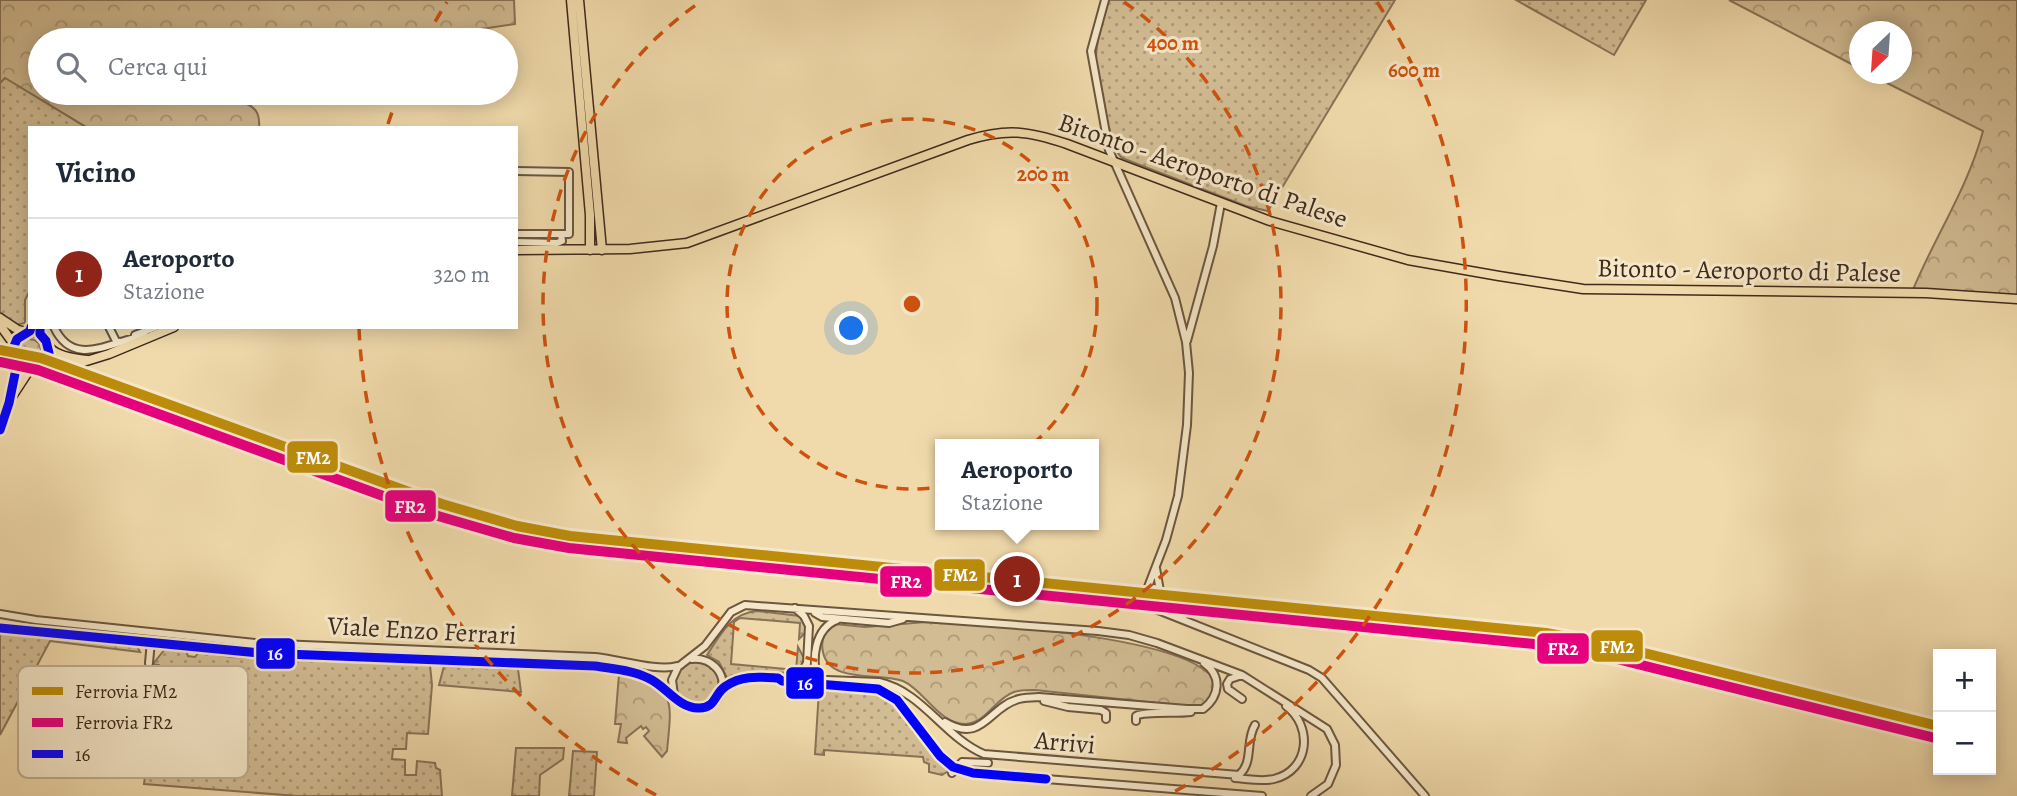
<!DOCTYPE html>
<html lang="it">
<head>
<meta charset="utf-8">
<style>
	body { margin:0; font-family:Alegreya,serif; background:#f6f6f7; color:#1f2937 }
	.controls { position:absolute; right:21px; bottom:21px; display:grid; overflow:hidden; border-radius:0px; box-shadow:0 4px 18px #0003 }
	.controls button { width:63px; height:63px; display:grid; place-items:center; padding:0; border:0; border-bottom:2px solid #e0e1e3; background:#fff; color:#1f2937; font:35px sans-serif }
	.compass { position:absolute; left:1849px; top:21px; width:63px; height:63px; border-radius:50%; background:#fff; box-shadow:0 4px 18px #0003; rotate:205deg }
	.you { position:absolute; left:852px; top:329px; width:24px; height:24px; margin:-18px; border:5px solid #fff; border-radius:50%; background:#1a73e8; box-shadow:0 0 0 10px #1a73e833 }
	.badge { display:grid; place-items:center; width:46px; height:46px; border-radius:50%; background:#8f2418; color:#fff; font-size:23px; font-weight:700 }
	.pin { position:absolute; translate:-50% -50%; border:4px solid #fff; box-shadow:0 2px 7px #0006 }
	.popup { position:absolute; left:935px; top:439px; width:164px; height:91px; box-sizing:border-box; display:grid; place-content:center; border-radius:0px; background:#fff; filter:drop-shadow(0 2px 5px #0005); font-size:23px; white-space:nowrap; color:#747a83 }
	.popup b { font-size:26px; color:#1f2937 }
	.popup::after { content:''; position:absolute; left:50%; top:100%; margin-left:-14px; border:14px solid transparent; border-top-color:#fff }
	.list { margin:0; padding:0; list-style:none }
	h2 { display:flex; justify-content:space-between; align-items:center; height:91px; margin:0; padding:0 28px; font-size:30px }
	h2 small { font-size:23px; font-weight:400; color:#747a83 }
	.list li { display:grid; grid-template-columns:46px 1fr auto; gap:21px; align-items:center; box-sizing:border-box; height:112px; padding:0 28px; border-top:2px solid #e0e1e3 }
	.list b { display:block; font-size:26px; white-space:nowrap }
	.list p { margin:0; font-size:23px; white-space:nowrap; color:#747a83 }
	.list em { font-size:23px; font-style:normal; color:#747a83 }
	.icon { flex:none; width:38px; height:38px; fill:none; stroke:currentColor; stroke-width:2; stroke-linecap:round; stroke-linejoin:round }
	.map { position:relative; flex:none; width:2017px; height:796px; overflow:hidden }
	.search { position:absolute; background:#fff; box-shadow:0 4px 18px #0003; left:28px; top:28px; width:490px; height:77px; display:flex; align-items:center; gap:18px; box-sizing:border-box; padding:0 24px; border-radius:38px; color:#747a83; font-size:26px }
	.panel { position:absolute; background:#fff; box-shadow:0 4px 18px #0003; left:28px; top:126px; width:490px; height:203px; border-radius:0px }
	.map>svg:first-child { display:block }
</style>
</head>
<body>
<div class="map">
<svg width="2017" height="796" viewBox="0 0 2017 796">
	<defs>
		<pattern id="grass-dots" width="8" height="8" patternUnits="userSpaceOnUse" patternTransform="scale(1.75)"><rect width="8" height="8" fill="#d2bc93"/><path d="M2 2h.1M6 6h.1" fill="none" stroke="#ac9977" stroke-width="1.8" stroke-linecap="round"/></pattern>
		<pattern id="park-crowns" width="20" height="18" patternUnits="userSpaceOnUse" patternTransform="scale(1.75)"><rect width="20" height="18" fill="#d2bc93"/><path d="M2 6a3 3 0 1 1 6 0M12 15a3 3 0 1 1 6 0" fill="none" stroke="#ac9977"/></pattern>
	</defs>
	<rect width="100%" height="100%" fill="#f0daab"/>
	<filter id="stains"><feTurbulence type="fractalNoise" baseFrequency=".00286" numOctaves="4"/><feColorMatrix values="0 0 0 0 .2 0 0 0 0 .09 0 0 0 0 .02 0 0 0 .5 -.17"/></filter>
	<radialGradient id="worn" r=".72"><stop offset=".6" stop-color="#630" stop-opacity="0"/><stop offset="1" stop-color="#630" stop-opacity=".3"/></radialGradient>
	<path fill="url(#grass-dots)" stroke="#887358" stroke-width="2" d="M1109,0h286l-127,211 -22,-5 -124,-48c-17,-16 -25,-75 -26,-99 0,-19 7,-41 13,-59z
		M1516,0h130l-32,55z
		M5,77l82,51h-57v162l-5,10v23l-10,2 -15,-13v-229z
		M19 350a11 11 0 1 1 22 0a11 11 0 1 1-22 0Z
		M757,611l43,5 5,6v11l-6,6 1,-16 -60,-5 -6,4 -3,42 65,6 2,-23 7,13 -8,12c-24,3 -48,-5 -70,6l-8,-16 -12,-7c13,-20 24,-42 50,-44z
		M0,632l137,14 3,6 -90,-11 -50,94z
		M165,649l21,2 2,5 7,1 4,-5 32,5 199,8 2,20 -4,49 -21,-1 -1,16h-13l-1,10 13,1v15h11l1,-14 18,2 1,5 4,2 2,26h-145l-153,-12 15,-119 -6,-1z
		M675 684a22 22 0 1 1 44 0a22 22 0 1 1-44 0Z
		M444,666l74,3 3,23 -82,-7z
		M819,690l58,4c34,13 44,56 73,76l-8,5 -13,-3v-8l-5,-2 -1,-5 -99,-7v5l-9,-1z
		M516,748h48l-1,11 -23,16 -1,21h-27z
		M573,751l24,1 -3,44h-25z"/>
	<path fill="url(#park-crowns)" stroke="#887358" stroke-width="2" d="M0,0h514l1,24c-156,25 -317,16 -475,16v53h205v10c12,5 15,12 14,25h-171l-83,-50 -5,5z
		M1729,0h288v297l-105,-5c22,-54 56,-104 71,-161l-114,-57h33v-42h-42l-1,36z
		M926,622c53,1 262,14 288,58 0,14 -4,24 -19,27l-160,-17c-7,0 -15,0 -21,2 -20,7 -27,31 -49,32 -26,0 -41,-34 -62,-43 -23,-9 -74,3 -80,-29 -3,-13 2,-21 12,-28l30,3z
		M619,674c58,12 53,25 48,77l-5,6 -18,-21 5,-5 -3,-4 -3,2 -2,-3 -15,12 1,5 -9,-1 3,-18h-6z"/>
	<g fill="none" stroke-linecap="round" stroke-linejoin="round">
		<g stroke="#6b5640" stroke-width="10">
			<path id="minor" d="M1105,0l-14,51 18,99 66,148 11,44 3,31 -2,52 -9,71 -12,44 -20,52
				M516,171l53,1v62h-8l1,7 -5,2 -41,-1
				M516,234h45
				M54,327c20,43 58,13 91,9
				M109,327l8,16 2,-1
				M135,335l21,-8
				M1187,341l26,-95 8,-43
				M0,353l11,-5
				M0,360l14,1
				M1156,568l4,23
				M1143 598a10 10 0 1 1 20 0a10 10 0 1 1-20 0Z
				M1163,595l20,23
				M795,608l9,8 5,10 -2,37 -5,9 -7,5
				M1153,608l156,62 13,8 103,118
				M815,613l7,4 67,6 14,-4
				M0,614l36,6 219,23 340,14c23,2 63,15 82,9
				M0,628l35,2 225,23 335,13c18,3 37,5 54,12 19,8 32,37 55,30 7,-2 13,-7 16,-14 9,-20 -9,-37 -28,-35
				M149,663l2,-22
				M1242,675l-12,4 -3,5 1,5 14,10
				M817,680c-5,-21 -3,-51 20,-60
				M831,684c23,3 47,2 66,16l50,63
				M722,688l25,-11 132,5c44,10 65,55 105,72l255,21c15,-13 6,-34 16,-50
				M674,695l-2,-15 6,-13 27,-21 26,-34 14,-7 353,26 31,4 28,8 85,32 85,54 8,16 1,20 -8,19 -17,12
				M1044,701l24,6 33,3 5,3v6
				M1136,721v-5c8,-5 41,-2 55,-4
				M945,722c37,22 44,-14 71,-22 7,-3 15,-2 23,-3l148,12h16c17,-13 19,-33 1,-46
				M952,773l10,-11 26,1
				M1235,778c13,1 27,4 39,1 36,-9 39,-53 12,-73
				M1046,779l216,17"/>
		</g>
		<g stroke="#3f2a1c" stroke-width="11">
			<path id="major" d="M571,0l19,215v35
				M579,0l23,250
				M516,250l114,-1 57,-6 281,-103c39,-12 60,-9 99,4l203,77 138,39 91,16 84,13 343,4 91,6
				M0,318l18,12 8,2
				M0,325l13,18
				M49,347l-3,15 -12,7c-18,1 -28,-15 -18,-31l14,-7c13,2 13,8 20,17 8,9 26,11 37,12
				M46,362l34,1 29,-9 65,-27
				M13,395l17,-26
				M0,430l9,-27 8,-39"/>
		</g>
		<use href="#minor" stroke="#f5e7c8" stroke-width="6"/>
		<use href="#major" stroke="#f0daab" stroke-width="8"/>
		<g stroke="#6b5640" stroke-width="10" stroke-linecap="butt">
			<path id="minor-bridge" d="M947,763c24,17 70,13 99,16"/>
		</g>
		<use href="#minor-bridge" stroke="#f5e7c8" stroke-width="6"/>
		<g stroke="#f5e7c8" stroke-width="14">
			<path id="bus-1" d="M31,327l-1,4 -13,8 -5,12 5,11 13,7 12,-4 7,-12 -3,-12 -6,-7v-7
				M0,430l9,-27 8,-39
				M0,628l260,25 335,13c18,3 37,4 53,12 17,7 30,30 50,30 18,1 16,-15 28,-22 16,-11 33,-9 52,-8l4,3 96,8 19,11 43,56 13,11 20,6 73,6"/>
		</g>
		<use href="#bus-1" stroke="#00f" stroke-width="9"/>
		<g stroke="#f5e7c8" stroke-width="16">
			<path id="rail-1" d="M0,350l41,8 401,146 75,22 53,10 976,97 70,13 322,80"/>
		</g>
		<g stroke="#f5e7c8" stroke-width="16">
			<path id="rail-2" d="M0,362l38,8 400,146 76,22 55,10 975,97 69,13 322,80"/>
		</g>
		<use href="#rail-1" stroke="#bc8c0a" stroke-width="10"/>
		<use href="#rail-2" stroke="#e5007d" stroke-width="10"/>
	</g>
	<g fill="none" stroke="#cf520e" stroke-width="3.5" stroke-dasharray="12 9">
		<circle cx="912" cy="304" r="185"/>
		<path d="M1124 2A369 369 0 1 1 700 2"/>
		<path d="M656 795A554 554 0 0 1 359 328M388 124A554 554 0 0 1 398 96M425 40A554 554 0 0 1 447 2M1377 2A554 554 0 0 1 1168 795"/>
	</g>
	<g text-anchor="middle" stroke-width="6" stroke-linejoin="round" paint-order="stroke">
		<g font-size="26" fill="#3f2a1c" stroke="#f5e7c8">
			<text transform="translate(1203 170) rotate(19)" y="9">Bitonto - Aeroporto di Palese</text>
			<text transform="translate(1749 270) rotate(1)" y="9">Bitonto - Aeroporto di Palese</text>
			<text transform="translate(422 630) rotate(3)" y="9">Viale Enzo Ferrari</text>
			<text transform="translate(1065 742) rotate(5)" y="9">Arrivi</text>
		</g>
	</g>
	<rect x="18" y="666" width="230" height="112" rx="10" fill="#f5e7c8" stroke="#beae94" stroke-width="2"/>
	<rect x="32" y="687" width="31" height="8" fill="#bc8c0a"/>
	<rect x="32" y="718" width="31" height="9" fill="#e5007d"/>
	<rect x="32" y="750" width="31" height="8" fill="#00f"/>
	<g font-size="19" fill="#3f2a1c">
		<text x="75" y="698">Ferrovia FM2</text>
		<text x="75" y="729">Ferrovia FR2</text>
		<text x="75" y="761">16</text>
	</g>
	<circle cx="912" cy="304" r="10" fill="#cf520e" stroke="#f5e7c8" stroke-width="3.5"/>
	<g font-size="21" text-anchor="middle" font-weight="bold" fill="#cf520e" stroke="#f5e7c8" stroke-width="6" stroke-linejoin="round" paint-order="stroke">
		<text x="1173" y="50">400 m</text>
		<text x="1414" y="77">600 m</text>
		<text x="1043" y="181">200 m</text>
	</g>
	<g stroke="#f5e7c8" stroke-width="2.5">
		<rect x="286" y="440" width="53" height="34" rx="7" fill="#bc8c0a"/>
		<rect x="384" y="489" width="53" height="34" rx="7" fill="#e5007d"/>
		<rect x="933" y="558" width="53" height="34" rx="7" fill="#bc8c0a"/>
		<rect x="879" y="565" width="54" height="33" rx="7" fill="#e5007d"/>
		<rect x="1590" y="629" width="54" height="34" rx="7" fill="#bc8c0a"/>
		<rect x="1536" y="632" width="54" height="33" rx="7" fill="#e5007d"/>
		<rect x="255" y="637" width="41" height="33" rx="7" fill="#00f"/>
		<rect x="785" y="666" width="40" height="34" rx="7" fill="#00f"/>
	</g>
	<g font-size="19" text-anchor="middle" font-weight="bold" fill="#fff">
		<text x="313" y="464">FM2</text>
		<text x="410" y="513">FR2</text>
		<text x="960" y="581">FM2</text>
		<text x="906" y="588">FR2</text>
		<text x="1617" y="653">FM2</text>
		<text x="1563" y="655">FR2</text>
		<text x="275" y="660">16</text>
		<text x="805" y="690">16</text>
	</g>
	<rect width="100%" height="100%" filter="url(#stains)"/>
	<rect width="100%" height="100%" fill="url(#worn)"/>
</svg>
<div class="controls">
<button>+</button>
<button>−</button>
</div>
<svg class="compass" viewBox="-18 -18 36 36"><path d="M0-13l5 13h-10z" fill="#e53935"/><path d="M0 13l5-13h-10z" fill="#747a83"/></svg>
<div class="you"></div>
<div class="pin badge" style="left:1017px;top:579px">1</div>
<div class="popup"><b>Aeroporto</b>Stazione</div>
<div class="search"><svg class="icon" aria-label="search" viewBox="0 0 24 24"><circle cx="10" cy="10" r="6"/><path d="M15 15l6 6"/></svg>Cerca qui</div>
<section class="panel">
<h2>Vicino<small></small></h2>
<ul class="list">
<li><span class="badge">1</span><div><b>Aeroporto</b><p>Stazione</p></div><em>320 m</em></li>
</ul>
</section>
</div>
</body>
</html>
